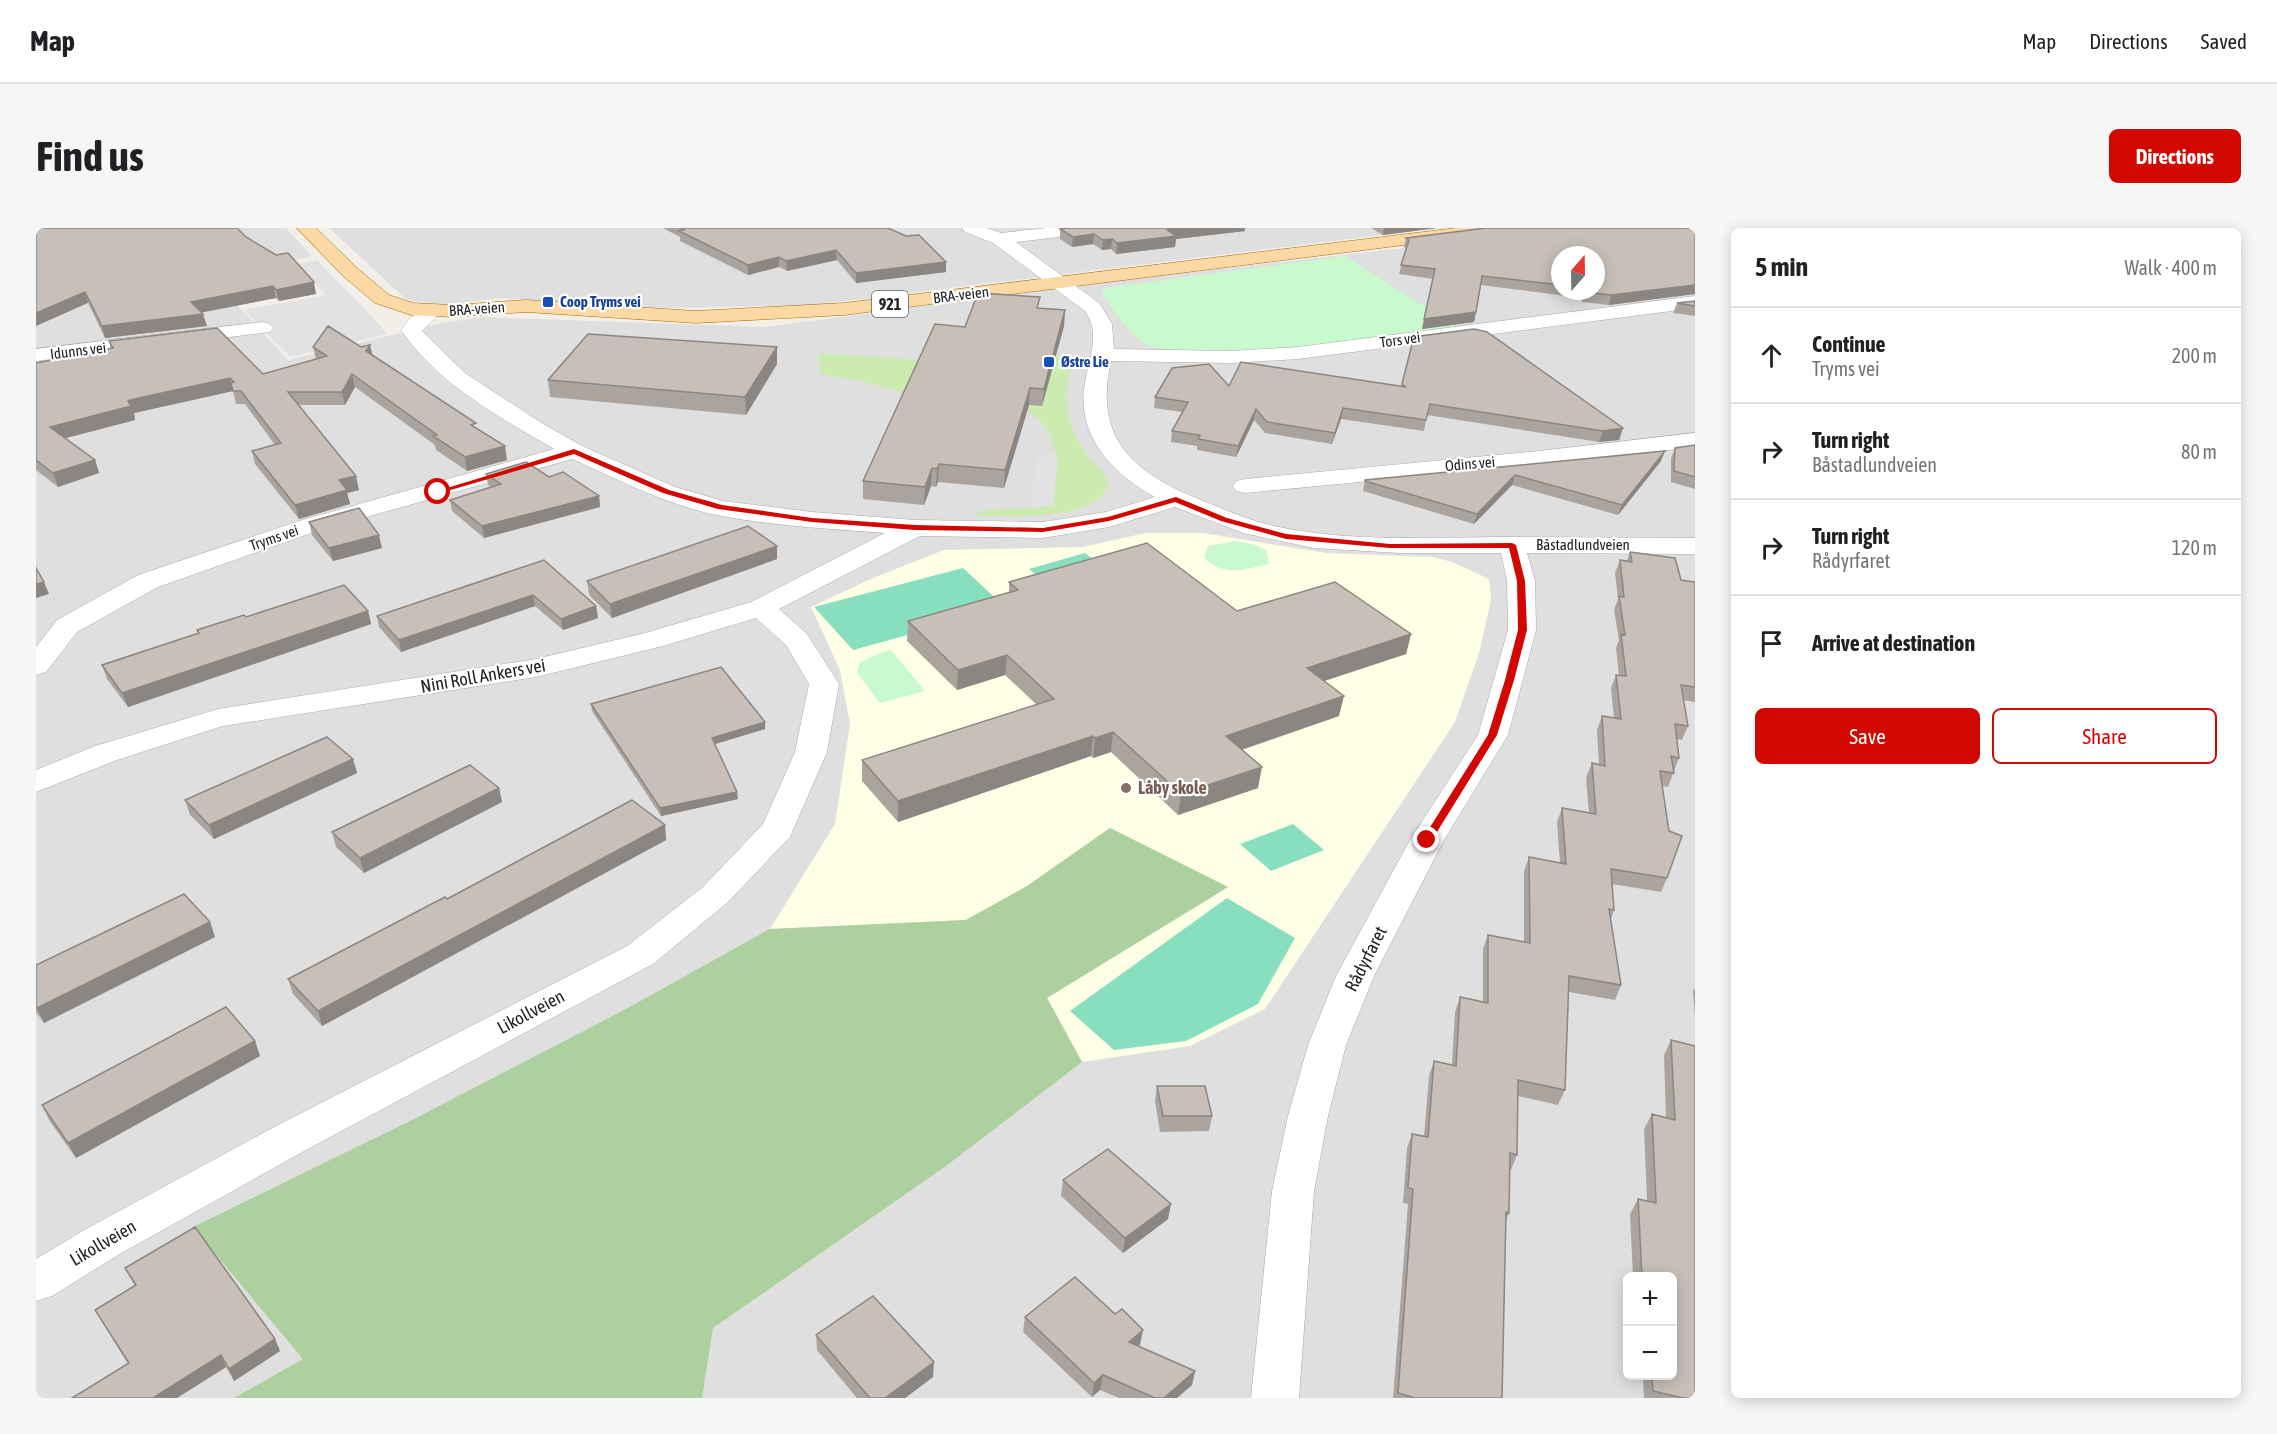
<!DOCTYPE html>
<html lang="en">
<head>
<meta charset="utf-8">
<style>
	body { margin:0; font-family:"Asap Condensed",sans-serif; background:#f6f6f6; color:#202124 }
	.controls { position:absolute; right:18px; bottom:18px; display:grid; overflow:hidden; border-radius:9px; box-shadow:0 3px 15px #0003 }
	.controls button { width:54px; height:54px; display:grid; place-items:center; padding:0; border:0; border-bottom:2px solid #e0e0e0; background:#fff; color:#202124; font:30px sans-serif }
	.compass { position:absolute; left:1515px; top:18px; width:54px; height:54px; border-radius:50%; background:#fff; box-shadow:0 3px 15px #0003; rotate:20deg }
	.stop { position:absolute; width:18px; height:18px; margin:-14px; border:4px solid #d20701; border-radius:50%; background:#fff }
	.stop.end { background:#d20701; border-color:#fff; box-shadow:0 2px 6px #0008 }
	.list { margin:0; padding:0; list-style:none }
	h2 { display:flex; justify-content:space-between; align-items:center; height:78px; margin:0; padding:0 24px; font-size:26px }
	h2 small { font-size:20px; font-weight:400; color:#757577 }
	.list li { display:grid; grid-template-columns:39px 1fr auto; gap:18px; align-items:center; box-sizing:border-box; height:96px; padding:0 24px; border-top:2px solid #e0e0e0 }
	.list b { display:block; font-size:22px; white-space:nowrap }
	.list p { margin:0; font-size:20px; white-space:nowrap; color:#757577 }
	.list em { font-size:20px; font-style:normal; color:#757577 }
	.actions { display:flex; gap:12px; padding:18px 24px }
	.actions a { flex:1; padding:14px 0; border:2px solid #d20701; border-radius:9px; text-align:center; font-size:21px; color:#d20701 }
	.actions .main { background:#d20701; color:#fff }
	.icon { flex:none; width:33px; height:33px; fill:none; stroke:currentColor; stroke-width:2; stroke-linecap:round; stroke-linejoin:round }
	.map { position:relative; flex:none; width:1659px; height:1170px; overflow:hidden; border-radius:9px }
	header { display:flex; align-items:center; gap:36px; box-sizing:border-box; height:84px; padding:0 30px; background:#fff; border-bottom:2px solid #e0e0e0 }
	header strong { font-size:28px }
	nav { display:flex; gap:33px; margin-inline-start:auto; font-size:21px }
	.intro { display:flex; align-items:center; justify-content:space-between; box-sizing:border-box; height:144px; padding:0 36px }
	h1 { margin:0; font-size:42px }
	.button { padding:15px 27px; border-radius:9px; background:#d20701; color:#fff; font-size:21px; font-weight:700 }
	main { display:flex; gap:36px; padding:0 36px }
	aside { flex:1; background:#fff; border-radius:9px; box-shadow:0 3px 15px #0003 }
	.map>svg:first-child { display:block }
</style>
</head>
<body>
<header>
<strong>Map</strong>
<nav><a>Map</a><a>Directions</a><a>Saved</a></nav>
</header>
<div class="intro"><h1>Find us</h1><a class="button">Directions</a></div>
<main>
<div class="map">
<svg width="1659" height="1170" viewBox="0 0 1659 1170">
	<rect width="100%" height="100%" fill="#f2efe9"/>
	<path fill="#e0dfdf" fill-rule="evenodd" d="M0,0h250l26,28 -100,22 76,82 154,-37 41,-6 281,10 335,-44 478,-55h118v1170h-1659zM1524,27h36v36h-36zM1592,1048h44v100h-44z
		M293,0h1109l-625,77 -151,3 -162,-10 -56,7 -37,-5z"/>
	<path fill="#feffe5" d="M1110,305h57l123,20 107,4 19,5 37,17 2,21 -12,53 -24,69 -190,287 -75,37 -108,16 -35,-64 181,-111 -118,-59 -83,58 -61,34 -196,9 65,-105 15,-100 -10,-54 -29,-63 62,-29 71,-28 138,-3z"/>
	<path fill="#cbebb0" d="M782,125l104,7 -17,33 -44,-12 -41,-7z
		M1020,127l18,2c-12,42 -11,61 14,99 6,9 16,15 21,25 -6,42 -105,35 -135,35l10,-6 45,-2 29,-49c-11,-27 -6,-31 -32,-49z"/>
	<path fill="#acd19e" d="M1074,600l118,59 -181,111 35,64 -136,104 -233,162 -11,70h-468l69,-39 -110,-132 221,-108 212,-110 144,-80 196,-9 61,-34z"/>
	<path fill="#c8facd" d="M1309,28l111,71c-56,7 -276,44 -315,14 -16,-12 -28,-33 -40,-49l10,-5z
		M1199,313l17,3 14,6 3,14c-27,6 -43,13 -65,-6l4,-12z
		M854,421l35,42 -45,12 -23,-30 3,-11z"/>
	<path fill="#88dfc0" d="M1049,325l17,13 -56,17 -17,-14z
		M927,340l43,40 -153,42 -39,-43z
		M1257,596l31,26 -53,21 -31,-27z
		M1191,670l68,40 -37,66 -72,37 -72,9 -44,-39z"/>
	<path fill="#e2e2e2" d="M281,32l61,63 9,11 -97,23 -46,-47 82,-15 -29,-31z
		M1020,226l2,5 -5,46 -24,3 10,-53z"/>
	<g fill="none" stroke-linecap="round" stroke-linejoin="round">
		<g stroke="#a9a9a9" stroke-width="1">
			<path id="minor" d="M926,0h25l14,5 46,-5h55l-3,4 -6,1 -77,9 83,61 13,21 2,25 116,2 68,-4 397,-51v12l-397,51 -68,4 -119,-2c-18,78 22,112 90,139 24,10 47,20 73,26 77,17 160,11 239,11 61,0 121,1 182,1v16l-168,-1 8,28 1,49 -28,105 -64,105 -70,136 -28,69 -18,71 -14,75 -15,207h-48l21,-207 16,-75 20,-71 28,-69 74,-136 68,-105 30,-105 -1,-49 -6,-28h-101l-86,-5 -71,-15 -68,-26 -66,20 -66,11 -123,-2 -141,73 28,25 32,50 -12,68 -37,85 -63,66 -74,61 -347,186 -188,105 -66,41 -16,5v-42l50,-30 190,-103 351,-180 76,-59 60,-63 32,-72 14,-68 -23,-39 -30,-27 -93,28 -127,31 -313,49 -106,34 -81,32v-22l59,-24 123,-37 318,-50 109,-26 106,-31 134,-69c-54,-4 -110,-7 -164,-17 -52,-10 -100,-35 -149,-57l-255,72 -159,56 -81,45 -31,40 -10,3v-28l21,-27 81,-45 161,-54 255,-72c-55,-32 -116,-65 -153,-119 8,-12 22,-26 37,-22l3,4 -19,19 43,42 75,49 42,24 93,41 48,14 89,11 103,8 128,2 63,-10 49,-15c-42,-23 -80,-62 -70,-114 4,-25 16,-49 0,-72l-92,-68 -28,-11z
				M227,94l7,2 3,4 -3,4 -234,29v-12z
				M1659,205v14l-156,18 -294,28 -9,-2 -3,-5 3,-5 9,-2 294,-28z"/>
		</g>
		<g stroke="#9f6e01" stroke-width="1">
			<path id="primary" d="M261,0h19l41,40 32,27 24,8 39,2 74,-5 170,11 148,-8 612,-75h53l-3,4 -6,1 -656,82 -148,8 -170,-11 -74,5 -41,-2 -36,-12 -32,-27z"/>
		</g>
		<use href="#minor" fill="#fff" fill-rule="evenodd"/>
		<use href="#primary" fill="#fbd8a4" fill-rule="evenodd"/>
	</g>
	<path fill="#aba49e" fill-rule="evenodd" d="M0,0l210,9 70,57 -37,7 -3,-3 -75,14 6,14 -102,12 -17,-35z
		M627,0h225l58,34v10l-90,11 -19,-23 -50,11 -8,-4 -31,8 -68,-34v-4z
		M1031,0h178v3l-69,8 -1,8 -59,7 -5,-5 -9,1 -9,-6 -21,3 -12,-8v-10z
		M1335,0h66l-54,7z
		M1659,0v66l-86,11 -27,-3v-4l-101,-13 -7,37 -52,7 11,-50 -34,-5 7,-26 -2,-1 2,-9zM1524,27l36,36h-36z
		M1659,73v15l-22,-3 4,-10z
		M1003,80l26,2 -1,16 -22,80 -13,-1 -25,83 -66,-6 -2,5 -5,-1 -7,19 -61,-6v-18l102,-154z
		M1377,112l6,1 204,87 -4,12 -20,2 -172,-27 -3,16 -83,-12 -9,25 -67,-11 -11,-13 -18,37 -39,-7v-4l-26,-4 1,-11 10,-19 -28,-4 1,-11 74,-11h172z
		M73,113l154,33 53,-15 -3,-12 59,8 104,73 31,32 -40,11 -31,-21 -1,-5 -80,-58 -10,18h-47l61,85 -12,3 3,11 -51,15 -44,-55 -3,-13 23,-6 -30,-41h-9l-3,-13 -99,22 1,7 -70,18 30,22 4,13 -41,14 -22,-17v-107l75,-14z
		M741,136l-31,51 -196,-18 -2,-17z
		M1659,217v44l-24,-7v-24l4,-10z
		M1625,233l-43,54 -106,-30 -38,39 -111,-33 2,-11z
		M450,246l63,3 50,19 1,11 -116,31 -32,-27 -2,-11 41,-13 -3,-2z
		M273,294l73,26 -49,13 -21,-26z
		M1594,324l51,28 14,2v120l-12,-2 5,26 -6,14 -5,-1 2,19 -11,29 -5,-1 4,92 -6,14 -49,-8 2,26 -3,9 10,66 -6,15 -46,-8 -4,98 -7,15 -40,-9 -1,59 -6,15 -2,-1v44l-3,7 -4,178h-109l15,-194 -5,-1 4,-55 5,-14 12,2 5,-60 5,-15 18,4 3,-53 5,-15 23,5v-53l5,-14 36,7v-71l5,-14 31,6 -3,-41 5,-14 27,5 -3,-35 6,-15 7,2 -2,-35 5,-14 12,2 -3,-30 5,-13h3l-3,-27 3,-8 -5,-30 4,-11 -3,-26 5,-13 7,1z
		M741,331l-165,59 -23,-23 -2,-14z
		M508,332l52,46 2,12 -35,12 -28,-24 -134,46 -22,-25 -2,-11z
		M973,354l228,29 174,23 -5,20 -82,27 15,35 -97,34 16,38 -80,27 -67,-63 -18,6 -2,-2 -193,66 -36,-41v-21l175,-55 -32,-30 -48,15 -50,-49 1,-20 101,-29z
		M332,383l3,13 -243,83 -21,-28 -5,-14 96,-32 -1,-3 49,-13z
		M555,476l174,25 -50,15 23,55 -77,17 -69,-105z
		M317,531l4,14 -143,66 -24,-24 -5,-15z
		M463,560l3,14 -138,71 -28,-26 -4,-15z
		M629,597l1,15 -344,186 -29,-32 -5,-15 159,-80z
		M174,694l5,15 -171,86 -8,-11v-47z
		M1659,760v30l-2,-27z
		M1635,812l24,358h-51l-1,-18 -5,-2v-2h34v-100h-39l-3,-62 8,-15 9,2 -3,-72 8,-15 14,4 -2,-63z
		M219,813l5,15 -184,102 -27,-38 -7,-15z
		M1121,858l55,30 -3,15 -49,1 -5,-31z
		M1027,952l105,39 -45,34 -62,-57z
		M89,1040l150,71 5,12 -46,30 -8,-14 -49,31h-105l56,-34 -33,-54 40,-24z
		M989,1089l115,28 -1,1 56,25 -3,14 -15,13h-58l-19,-8 -8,7 -69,-65z
		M780,1107l117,42 -28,21h-48l-40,-48z"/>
	<path fill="#8b8681" d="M1147,0h62v3l-69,8 -1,8 -59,7 1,-11 50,-13z
		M1348,0h53l-54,7z
		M1058,6l-1,10 -21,3 1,-10z
		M1076,11l-1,10 -9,1 1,-10z
		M800,22l1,10 -50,11 -1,-10z
		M743,29v10l-31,8v-10z
		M910,34v10l-90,11v-10z
		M278,54l2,12 -37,7 -3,-11z
		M1659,57v9l-86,11 2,-10z
		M237,58l3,12 -82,16 -3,-12z
		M49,64l3,11 -52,23v-13z
		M1029,82l-1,16 -22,80 2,-17z
		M1440,84l-2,10 -52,7 2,-10z
		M167,86l4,12 -102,12 -3,-12z
		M334,117l3,12 -7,-6z
		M741,119v17l-31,51 -1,-18z
		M316,146l3,13 -10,18 -3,-13z
		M194,150l3,13 -99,22 1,7 -80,21 -5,-14 78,-26 2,-1z
		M994,160l-1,17 -25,83 1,-18z
		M1307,180l-2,11 -9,25 3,-11z
		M1220,181l-2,11 -18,37 2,-11z
		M1587,200l-4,12 -20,2 4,-11z
		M469,218l2,14 -40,11 -2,-14z
		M1629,223l-4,10 -43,54 4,-10z
		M59,232l4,13 -41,14 -5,-14z
		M903,236l-1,18 -2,5 1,-18z
		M896,240l-1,18 -7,19 1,-18z
		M1479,247l-3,10 -38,39 3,-10z
		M320,248l3,14 -12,3 3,11 -51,15 -4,-14 44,-25z
		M563,268l1,11 -116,31 -2,-12z
		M343,307l3,13 -49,13 -4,-13z
		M741,318v13l-165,59 -2,-14z
		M8,354l5,12 -13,4v-14z
		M497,367l2,11 -134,46 -2,-12z
		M560,378l2,12 -35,12 -2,-11z
		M332,383l3,13 -243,83 -6,-14z
		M1375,406l-5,20 -103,34 4,-20z
		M971,427l-2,20 -48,15 1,-20z
		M1308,468l-5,20 -117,40 4,-20z
		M729,494v7l-53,16v-7z
		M1077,504l-2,20 -18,6 2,-20z
		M1057,508l-2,20 -193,66v-21z
		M317,531l4,14 -143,66 -5,-14z
		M1226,539l-4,21 -80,27 3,-21z
		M463,560l3,14 -138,71 -4,-15z
		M701,564l1,7 -77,17 -1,-8z
		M629,597l1,15 -344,186 -4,-15z
		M174,694l5,15 -171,86 -7,-15z
		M219,813l5,15 -184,102 -8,-15z
		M1135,976l-3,15 -45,34 2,-15z
		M1107,1102l-3,15 -13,12 2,-15z
		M239,1111l5,12 -46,30 -5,-12z
		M185,1127l5,12 -49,31h-24z
		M898,1134l-1,15 -28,21h-20z
		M1159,1143l-3,14 -15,13h-13z
		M1067,1147l-3,15 -8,7 2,-14z"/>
	<path fill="#c7bfb8" stroke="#8b8681" stroke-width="1.5" d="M0,0h201l9,9 30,18 12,-2 26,29 -38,8 -3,-4 -82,16 12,12 -101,12 -17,-34 -49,21z
		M644,0h208l18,8 13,-1 27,27 -90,11 -20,-23 -50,11 -7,-4 -31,8 -69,-34 5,-1z
		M1031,0h116l-16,2 9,6 -59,7 -5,-4 -9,1 -9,-6 -21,3 -13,-8z
		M1450,0h209v57l-84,10 -26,-3v-1h11v-36h-36v30l-78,-9 -6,36 -52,7 11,-50 -34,-4 8,-25 -3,-2z
		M942,65l62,4 -3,11 28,2 -21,79 -14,-1 -25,82 -66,-6 -2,5 -5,-1 -7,19 -62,-6 72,-157 30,3z
		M1659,73v5l-18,-3z
		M292,98l33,21 9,-2 -4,6 110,72 -5,2 34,21 -40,11 -32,-21 4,-1 -85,-61 -10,18h-54l68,84 -17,4 8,10 -52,15 -43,-54 29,-8 -40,-52h-8l-2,-8 3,-1 -4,-4 -100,22 -2,1 3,5 -81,21 45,33 -42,13 -17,-13v-97l77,-15 -4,-7 108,-13 46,46 64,-18 -14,-9z
		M1438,101l13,3 136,96 -20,3 -173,-27 -4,16 -83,-12 -8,25 -68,-11 -11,-13 -18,37 -40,-7 2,-4 -28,-4 16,-29 -33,-5 17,-29 37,-4 20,22 12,-24 165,25 -4,-3 11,-44 6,1 1,-5z
		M552,106l189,13 -32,50 -197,-17z
		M1659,217v32l-21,-6 1,-23z
		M1629,223l-43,54 -107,-30 -38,39 -112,-33v-1z
		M490,234l23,15 14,-5 36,24 -117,30 -32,-26 51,-16 -15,-10z
		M323,280l20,27 -50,13 -20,-26z
		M712,298l29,20 -167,58 -23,-23z
		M1111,315l90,68 98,-29 76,52 -104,34 37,28 -118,40 36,31 -81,27 -68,-62 -18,6 -2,-2 -195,65 -36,-41 192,-61 -47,-44 -49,15 -50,-49 110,-31 -9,-8z
		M1594,324l45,6 6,22 14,2v105l-14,-2 7,41 -13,-2 4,34 -8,-2 3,17 -14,-2 9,60 13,5 -15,42 -56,-9 3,41 -5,-1 12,76 -52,-9 -4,114 -47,-10 -1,75 -7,-2 -1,60 -3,-1 -4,186h-87l-17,-5 15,-204 -5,-1 4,-54 16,3 6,-76 22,5 4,-69 28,6v-68l42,8 -1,-86 37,7 -4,-56 34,6 -4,-51 13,3 -3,-50 19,3 -5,-44 10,1 -5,-42 4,1 -6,-39 5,1 -4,-37 12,2z
		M508,332l52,46 -35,13 -28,-24 -134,45 -22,-24z
		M0,340l8,14 -8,2z
		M308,357l24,26 -246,82 -20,-28 97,-32 -2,-3 47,-15 2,2z
		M685,439l44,55 -53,16 25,54 -77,16 -69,-104z
		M291,509l26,22 -144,66 -24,-25z
		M434,537l29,23 -139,70 -28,-26z
		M596,572l33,25 -347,186 -30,-32 157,-82 2,2z
		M148,666l26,28 -173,86 -1,-1v-42z
		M190,779l29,34 -187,102 -26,-38z
		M1635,812l24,6v352h-12l-30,-7 -1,-15h20v-100h-30l-4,-77 18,4 -4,-89 23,6z
		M1121,858h48l7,30h-49z
		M1072,921l63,55 -46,34 -62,-58z
		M159,999l80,112 -46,30 -8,-14 -68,43h-81l57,-35 -34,-53 41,-25 -11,-17z
		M1039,1049l40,37 7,-5 21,21 -14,12 66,29 -31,27h-9l-52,-23 -9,8 -69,-66z
		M837,1068l61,66 -49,36h-15l-54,-63z"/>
	<path fill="#d20701" d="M538,221l95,41 53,15 90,13 103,7 128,3 65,-11 68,-20 51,21 59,16 104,10 122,-1 4,2 9,36 2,49 -13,50 -17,55 -65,105 -5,4 -5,-4 66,-105 17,-55 13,-50 -1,-49 -8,-33h-119l-104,-9 -65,-18 -46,-19 -66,19 -66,11 -128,-2 -103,-8 -94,-13 -55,-16 -89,-39 -134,39 -6,-1z"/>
	<g fill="#1a4fb4" stroke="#fff" stroke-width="2">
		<rect x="506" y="68" width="12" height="12" rx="3"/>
		<rect x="1007" y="128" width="12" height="12" rx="3"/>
	</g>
	<circle fill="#8d6e63" stroke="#fff" stroke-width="2" cx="1090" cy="560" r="6"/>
	<g text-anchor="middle" stroke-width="4.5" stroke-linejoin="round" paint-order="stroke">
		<g font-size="15" fill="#222" stroke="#fff">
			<text transform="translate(925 67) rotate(-7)" y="5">BRA-veien</text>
			<text transform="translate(441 81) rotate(-4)" y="5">BRA-veien</text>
			<text transform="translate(1364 112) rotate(-8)" y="5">Tors vei</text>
			<text transform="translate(42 123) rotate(-7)" y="5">Idunns vei</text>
			<text transform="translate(1434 236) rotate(-5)" y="5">Odins vei</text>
			<text transform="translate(238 310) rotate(-19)" y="5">Tryms vei</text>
			<text x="1547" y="322">Båstadlundveien</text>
		</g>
		<g font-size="15" font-weight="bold" fill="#164399" stroke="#fff" text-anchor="start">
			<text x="524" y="79">Coop Tryms vei</text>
			<text x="1025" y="139">Østre Lie</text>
		</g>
		<rect fill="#fff" stroke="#646464" stroke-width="1.5" x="836" y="63" width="36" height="26" rx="4.5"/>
		<g font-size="16" font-weight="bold" fill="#222">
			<text x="854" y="82">921</text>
		</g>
		<g font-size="18" fill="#222" stroke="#fff">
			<text transform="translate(447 448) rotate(-10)" y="6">Nini Roll Ankers vei</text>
			<text transform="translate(1330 731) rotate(-63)" y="6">Rådyrfaret</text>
			<text transform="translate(495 784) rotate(-28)" y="6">Likollveien</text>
			<text transform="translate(67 1015) rotate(-30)" y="6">Likollveien</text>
		</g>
		<g font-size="18" font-weight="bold" fill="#785e54" stroke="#fff" text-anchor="start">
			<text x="1102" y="566">Låby skole</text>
		</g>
	</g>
</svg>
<div class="controls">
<button>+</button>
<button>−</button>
</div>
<svg class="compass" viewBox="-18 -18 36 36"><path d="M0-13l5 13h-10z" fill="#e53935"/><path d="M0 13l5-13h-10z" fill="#757577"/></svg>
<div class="stop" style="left:402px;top:264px"></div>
<div class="stop end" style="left:1391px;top:612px"></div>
</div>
<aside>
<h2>5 min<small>Walk · 400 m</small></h2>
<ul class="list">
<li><svg class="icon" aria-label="ahead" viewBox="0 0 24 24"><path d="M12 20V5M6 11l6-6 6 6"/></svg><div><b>Continue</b><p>Tryms vei</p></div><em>200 m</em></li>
<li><svg class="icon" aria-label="right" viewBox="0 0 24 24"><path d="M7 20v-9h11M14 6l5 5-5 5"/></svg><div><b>Turn right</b><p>Båstadlundveien</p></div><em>80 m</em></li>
<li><svg class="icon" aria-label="right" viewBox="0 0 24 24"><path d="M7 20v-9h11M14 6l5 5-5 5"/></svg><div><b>Turn right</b><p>Rådyrfaret</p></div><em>120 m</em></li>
<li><svg class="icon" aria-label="arrive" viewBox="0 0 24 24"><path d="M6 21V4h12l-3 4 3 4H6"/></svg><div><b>Arrive at destination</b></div></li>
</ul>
<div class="actions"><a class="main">Save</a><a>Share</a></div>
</aside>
</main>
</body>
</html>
